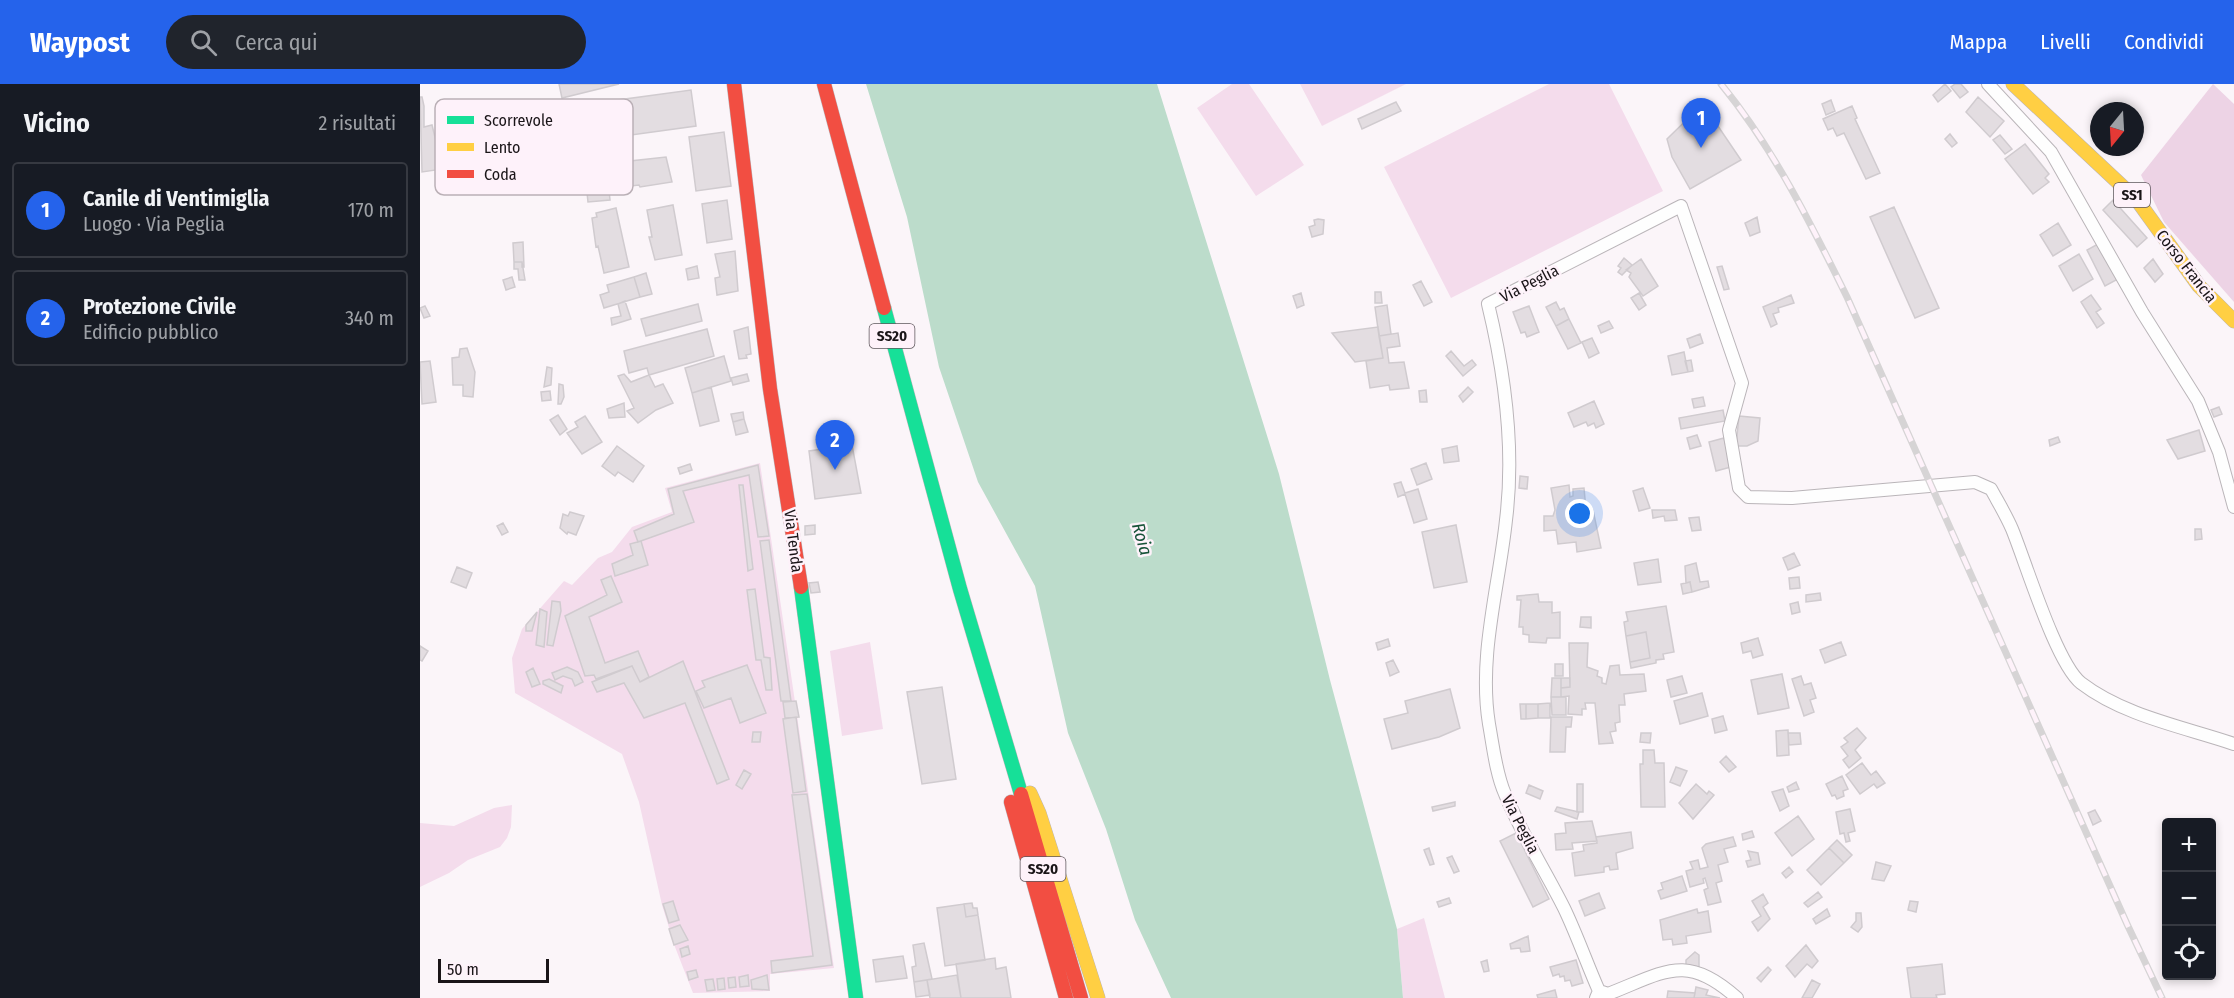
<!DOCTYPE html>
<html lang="it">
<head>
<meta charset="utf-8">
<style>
	body { margin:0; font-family:"Fira Sans Condensed",sans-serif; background:#20242c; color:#f1f3f6 }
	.controls { position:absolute; right:18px; bottom:18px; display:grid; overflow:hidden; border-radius:6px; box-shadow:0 3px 9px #0003 }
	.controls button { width:54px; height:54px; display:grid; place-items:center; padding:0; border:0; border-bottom:2px solid #363941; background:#171b24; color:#f1f3f6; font:30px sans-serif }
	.compass { position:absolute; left:1670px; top:18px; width:54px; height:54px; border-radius:50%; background:#171b24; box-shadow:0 3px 9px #0003; rotate:198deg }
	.scale { position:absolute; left:18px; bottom:15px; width:111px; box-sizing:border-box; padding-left:6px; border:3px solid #1a1518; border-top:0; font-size:16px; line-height:21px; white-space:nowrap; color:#1a1518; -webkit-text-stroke:4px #fef2fa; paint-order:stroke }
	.you { position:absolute; left:1160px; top:430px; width:21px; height:21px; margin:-15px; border:4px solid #fff; border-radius:50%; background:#1a73e8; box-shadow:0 0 0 9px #1a73e833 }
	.badge { display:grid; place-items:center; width:39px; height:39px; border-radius:50%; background:#2563eb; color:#fff; font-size:20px; font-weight:700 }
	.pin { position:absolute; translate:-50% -50px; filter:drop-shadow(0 2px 3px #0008) }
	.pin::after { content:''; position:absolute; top:32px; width:21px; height:18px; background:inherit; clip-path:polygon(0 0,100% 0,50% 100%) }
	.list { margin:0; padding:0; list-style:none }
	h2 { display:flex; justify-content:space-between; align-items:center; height:78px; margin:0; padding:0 24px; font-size:26px }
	h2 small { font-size:20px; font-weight:400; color:#9ea1a6 }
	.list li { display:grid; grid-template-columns:39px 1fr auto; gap:18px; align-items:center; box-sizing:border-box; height:96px; margin:0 12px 12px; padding:0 12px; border:2px solid #363941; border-radius:6px }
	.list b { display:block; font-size:22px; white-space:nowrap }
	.list p { margin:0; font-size:20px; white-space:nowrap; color:#9ea1a6 }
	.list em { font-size:20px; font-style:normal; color:#9ea1a6 }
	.icon { flex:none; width:33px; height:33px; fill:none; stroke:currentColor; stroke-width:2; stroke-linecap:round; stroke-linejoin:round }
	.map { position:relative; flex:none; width:1814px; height:914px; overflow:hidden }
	header { display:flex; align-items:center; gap:36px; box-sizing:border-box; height:84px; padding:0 30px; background:#2563eb; color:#fff }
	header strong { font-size:28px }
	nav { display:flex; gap:33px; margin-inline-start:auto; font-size:21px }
	.search { width:420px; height:54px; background:#20242c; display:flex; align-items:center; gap:15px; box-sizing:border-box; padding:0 21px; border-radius:33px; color:#9ea1a6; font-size:22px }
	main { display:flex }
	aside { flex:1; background:#171b24 }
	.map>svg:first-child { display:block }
</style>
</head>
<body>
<header>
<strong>Waypost</strong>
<div class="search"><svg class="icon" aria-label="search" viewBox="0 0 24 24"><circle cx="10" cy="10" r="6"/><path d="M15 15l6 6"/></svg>Cerca qui</div>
<nav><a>Mappa</a><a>Livelli</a><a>Condividi</a></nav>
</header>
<main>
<aside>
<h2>Vicino<small>2 risultati</small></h2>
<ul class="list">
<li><span class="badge">1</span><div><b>Canile di Ventimiglia</b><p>Luogo · Via Peglia</p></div><em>170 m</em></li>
<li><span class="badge">2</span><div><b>Protezione Civile</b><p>Edificio pubblico</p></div><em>340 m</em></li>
</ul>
</aside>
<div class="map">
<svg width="1814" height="914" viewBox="0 0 1814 914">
	<rect width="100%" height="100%" fill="#fbf5f9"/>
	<path fill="#f4dcec" d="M812,0h17l55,81 -48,31 -59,-88z
		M880,0h106l-84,42z
		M1129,0h60l54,107 -212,107 -67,-131z
		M340,379l74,505 -64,6v17l-77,2 -18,-46 -13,-42 -23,-103 -17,-48 -107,-61 -3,-35 10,-29 42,-48 8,4 26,-27 14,-6 20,-25 40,-15 -7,-24z
		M450,558l13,87 -41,7 -12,-85z
		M92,721l-1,22 -4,11 -7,9 -32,13 -19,13 -29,14v-64l34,3 40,-18z
		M1004,834l21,80h-42l-6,-69z"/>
	<path fill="#edd3e5" d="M1793,0l21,20v198l-70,-80 -23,-47z"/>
	<path fill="#bcdccb" d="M446,0h291l122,390 51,206 67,249 6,69h-232l-36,-78 -29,-91 -38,-96 -33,-147 -57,-104 -39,-115 -32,-150z"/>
	<path fill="#e3dde1" stroke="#d0cbcf" stroke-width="1.5" d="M139,0h60l-57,14z
		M1525,0l6,7 -13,11 -5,-7z
		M1535,0h6l7,8 -8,6 -9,-11z
		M271,6l5,36 -72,10 -6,-36z
		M0,13h2l2,9v21l8,-2 11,44 -21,3z
		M1558,13l26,24 -14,16 -24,-25z
		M1411,16l4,11 -9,4 -4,-11z
		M976,18l5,9 -39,18 -4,-10z
		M1283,20l38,56 -51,29 -18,-32 -5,-18z
		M1432,22l5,12 -2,1 25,54 -14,6 -22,-46 -7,3 -4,-8 -5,2 -5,-11z
		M304,48l7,54 -35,5 -7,-54z
		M1530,50l7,9 -5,4 -7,-8z
		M1580,51l12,14 -7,5 -12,-14z
		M1605,60l24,30 -4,4 4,4 -16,12 -28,-35z
		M246,73l6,25 -32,5 -1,-2 -8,1 -1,-25z
		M186,77l4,39 -22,2 -4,-38z
		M307,116l5,39 -25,4 -5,-39z
		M1693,116l34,38 -10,9 -34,-37z
		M253,121l9,50 -27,5 -6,-23h3l-5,-27z
		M1474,123l45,101 -24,10 -45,-101z
		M196,124l13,59 -25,6 -6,-27 -2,1 -4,-29 5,-1 -1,-4z
		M1337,133l3,15 -10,4 -5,-13z
		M898,135l6,1 -1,14 -11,3 -3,-10 6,-2 -1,-5z
		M1638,139l13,22 -18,11 -13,-21z
		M103,158l1,25h-2v-5h-8l-1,-19z
		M1678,160l20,35 -13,7 -18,-36z
		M315,167l3,40 -21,4 -2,-17 5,-1 -5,-23z
		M1659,170l14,25 -20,12 -14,-25z
		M1204,174l8,7 -10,10 -4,-3 3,-4 -3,-2z
		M1221,175l17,27 -15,10 -14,-19 2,-4 -5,-3z
		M1733,175l10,15 -8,8 -11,-14z
		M94,178h8l3,18h-6l-1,-11h-4z
		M277,182l2,12 -11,2 -2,-11z
		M1302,182l7,23 -5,1 -7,-23z
		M226,189l6,21 -12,3 -6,-20z
		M92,193l3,10 -9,3 -3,-10z
		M214,193l6,20 -36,11 -4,-13 9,-3 -2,-7z
		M1001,197l11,21 -8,4 -11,-21z
		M955,208h6l1,11h-7z
		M881,209l3,12 -7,3 -4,-12z
		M1219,209l7,12 -7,5 -8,-12z
		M1371,211l3,8 -16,5 1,4 -6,2 4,10 -6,3 -8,-20z
		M1671,211l10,14 -5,3 8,11 -7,5 -16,-26z
		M205,217l6,18 -19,6 -1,-7 10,-2 -3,-12z
		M1136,218l4,8 4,-2 5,11 -13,7 -10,-19z
		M278,220l4,17 -56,15 -5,-17z
		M967,221l4,29 -12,2 -4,-29z
		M5,222l5,10 -6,2 -4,-10z
		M1109,222l10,26 -12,5 -2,-5 -4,1 -8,-21z
		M1149,235l12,24 -13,6 -12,-23z
		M1189,237l4,7 -12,5 -3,-7z
		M328,243l3,27 -5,1 1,3 -8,1 -5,-28z
		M958,243l5,31 -28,4 -23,-29z
		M287,245l7,27 -65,19 -2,-7 -18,5 -5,-22z
		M978,249l2,13 -13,2 2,15 15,-1 5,26 -19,2 -1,-5 -19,3 -4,-27 17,-3 -4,-22z
		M1280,250l3,9 -13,5 -3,-9z
		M1172,254l7,15 -10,5 -7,-16z
		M47,264l8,24 -2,25 -10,-1v-11h-10l-1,-27 7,-1 1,-8z
		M1031,267l13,15 8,-6 4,5 -13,11 -17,-20z
		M1264,268l4,20 -16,3 -4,-19z
		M304,272l7,25 -39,12 -7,-25z
		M1271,276l2,11 -5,1 -3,-11z
		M10,277l6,41 -14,2 -2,-42z
		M127,283l5,1 -1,17 -7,2z
		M204,290l7,8 18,-7 6,12 8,-3 10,19 -17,7 -18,13 -11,-12 7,-3 -16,-32z
		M327,290l2,7 -16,4 -2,-7z
		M139,300l4,1 1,12 -3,7h-3z
		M291,303l8,34 -19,5 -8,-33z
		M1048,303l5,5 -10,10 -4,-6z
		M1006,306l1,12h-7l-1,-11z
		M130,307l1,9 -9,1 -1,-9z
		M1283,313l2,9 -11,2 -2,-9z
		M1174,317l10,23 -8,4 -2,-5 -6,3 -2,-4 -12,5 -6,-14z
		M204,319l1,14 -16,1 -2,-9z
		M1799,323l3,7 -8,3 -3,-7z
		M1303,326l2,11 -44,8 -2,-11z
		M323,328l1,7 -11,3 -2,-8z
		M138,331l9,14 -7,6 -10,-15z
		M165,332l17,26 -20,12 -15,-21 11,-6 -3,-5z
		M1319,332l21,2 -2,23 -11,5h-11z
		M324,335l4,13 -12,3 -3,-13z
		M1779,346l6,21 -27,8 -11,-19z
		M1277,351l4,11 -11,3 -3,-11z
		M1638,353l2,5 -10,4 -1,-6z
		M1304,354l7,29 -15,4 -7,-29z
		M432,361l9,48 -46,6 -6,-48z
		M197,362l27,20 -11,16 -15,-10 -3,4 -13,-10z
		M1037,362l2,15 -15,2 -2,-14z
		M1006,379l6,16 -15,6 -6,-16z
		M270,380l2,6 -12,4 -2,-6z
		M338,381l11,71 -11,1 -9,-62 -66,16 11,31 -56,20 -4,-11 40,-17 -6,-25z
		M1100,392l8,1 -1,12 -8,-1z
		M981,398l4,11 13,-4 9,30 -13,4 -9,-29 -7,3 -4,-13z
		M319,401h4l10,84 -5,2z
		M1149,401l1,12 3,-1v-7l11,-1 2,22h7l8,38 -24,4 -1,-10 -18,2 -2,-14 -12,1v-15h9l2,-6 -4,-22z
		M1223,404l7,20 -11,3 -6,-20z
		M1232,426h23l2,10 -12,1 -1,-5 -11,2z
		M150,428l14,4 -8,19 -8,-3 -1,2 -7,-6 3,-14 5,2z
		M1279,433l2,13 -9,1 -3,-13z
		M83,439l5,9 -6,3 -5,-9z
		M395,441v9l-10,1v-9z
		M1036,441l11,57 -33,6 -12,-56z
		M1775,445h6l1,10 -7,1z
		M349,456l22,161h-10l-21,-160z
		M221,457l7,24 -33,11 -3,-12 21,-9 -3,-11z
		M1374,469l6,12 -12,5 -5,-12z
		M1238,475l3,23 -23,3 -4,-22z
		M1276,479l4,19 8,-1 1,6 -17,5 -2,-10 -4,1 -1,-17z
		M37,483l15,6 -6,15 -15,-6z
		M191,492l11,26 -33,15 16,46 33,-12 11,26 -9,5 -8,-16 -36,13 -2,-4 -9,1 -20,-60 42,-21 -6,-15z
		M1379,493l1,11 -10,1 -1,-11z
		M398,498l2,10 -9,1 -2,-10z
		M1270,498l2,10 -9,2 -2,-10z
		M335,505l9,68 6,1 2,32h-6l-5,-30h-5l-9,-70z
		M1400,509l1,7 -15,2v-7z
		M1118,510l1,8h13v11l8,-1v26h-13l-1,5 -17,-1v-7l-6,-1v-7h-4l2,-27h-4v-4z
		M132,517l8,1 1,9 -8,35 -6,-1z
		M1378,518l2,10 -8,2 -2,-10z
		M1246,522l8,46 -11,2 1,5 -8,1v3l-25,5 -1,-6 20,-4 -4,-26 -20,4 -2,-14 4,-1 -2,-9z
		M120,525l7,3 -3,35 -8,-2z
		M117,528l-5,19h-6v-6z
		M1161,533h10v11l-11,-1z
		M1226,548l4,26 -20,4 -4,-26z
		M1338,554l5,17 -10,3 -2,-7 -8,2 -2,-10z
		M968,555l2,7 -12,4 -2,-7z
		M1421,558l5,13 -21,8 -5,-13z
		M1149,559h19l-1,24 11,4 -1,5 5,2v5l4,1 4,-18 9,-1 1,10 24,-1 2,17 -22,3 1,11h-6l1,17 -5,1 1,8 -6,1 3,11 -14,1 -4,-41h-10l1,6h-4v6l-14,-1 1,-18 -8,1v-9l9,-1z
		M0,562l8,5 -6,10 -2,-1z
		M973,576l6,12 -9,4 -4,-13z
		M263,577l46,118 -12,5 -32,-81 -41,15 -20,-35 -27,9 -5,-10 40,-16 8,16z
		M1135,580h8v12h-8z
		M327,581l19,48 -26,10 -9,-25 -27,10 -8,-17 9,-4 -3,-6z
		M147,583l11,5 5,10 -8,4 -3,-7 -9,-3 -8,4 -3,-7z
		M113,584l7,16 -8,3 -6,-15z
		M1362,590l7,34 -31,6 -7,-34z
		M1262,592l5,17 -16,4 -4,-17z
		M1381,592l3,9 7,-2 5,15 -6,2 4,12 -10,4 -12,-37z
		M1132,594h9v19h-10z
		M1141,594h9v9l-9,1z
		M129,595l14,7 -2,7 -18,-9v-3z
		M522,603l14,92 -34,5 -15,-92z
		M1030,605l10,39 -21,9 -47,12 -8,-30 24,-6 -3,-12z
		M1282,609l6,23 -28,8 -6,-23z
		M1131,613h15v18h-14z
		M376,617l3,16 -14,1 -2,-16z
		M1130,619v15h-12v-14z
		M1100,620h6v15h-5z
		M1106,620h12v14l-12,1z
		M1303,632l4,14 -12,3 -3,-14z
		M376,633l10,74 -13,2 -10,-74z
		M1131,633h21l-1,10h-5l-1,25h-15z
		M1437,644l9,10 -11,12 6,8 -12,10 -6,-8 5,-4 -7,-9 7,-5 -4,-4z
		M1368,646l1,25 -12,1 -1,-25z
		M333,648h8l-1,10h-8z
		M1221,649h10l-1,10 -10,-1z
		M1368,649h12l1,11 -12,1z
		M1223,666h11l1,13h9l1,44h-24l-1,-43h3z
		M1306,672l10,11 -7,5 -9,-10z
		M1442,679l9,12 5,-4 9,12 -8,5 -3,-4 -14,10 -14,-19z
		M1256,683l11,4 -7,15 -10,-4z
		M324,686l7,4 -9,15 -6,-4z
		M1422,692l6,13 -5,2 1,5 -7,3 -2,-4 -3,1 -6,-12z
		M1376,698l3,7 -10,3 -2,-5z
		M1157,700h6v28h-6z
		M1276,700l11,10 2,-3 5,4 -21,24 -14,-16z
		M1109,701l14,6 -3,8 -14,-6z
		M1363,705l6,17 -9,5 -8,-19z
		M387,710l25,171 -60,8 -1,-12 42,-5 -21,-161z
		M1035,718v4l-22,5 -1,-4z
		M1137,723l22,5 -2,7 -22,-8z
		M1430,725l5,22 -7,2 2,8 -4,1 -2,-9 -4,1 -4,-22z
		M1675,726l6,11 -8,4 -5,-12z
		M1378,732l16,23 -22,17 -17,-23z
		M1172,737l5,20 -25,2 1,6 -17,1 -1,-16 11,-1 -1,-10z
		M1332,747l2,6 -11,3 -1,-6z
		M1211,748l2,16 -17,5 2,16 -8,1 -1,-4 -5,1v5l-29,4 -3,-23 12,-2 -1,-6 14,-2 -1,-6z
		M1096,749l33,66 -16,8 -33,-66z
		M1313,753l3,9 -12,3 4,13 -10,3 4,16 -6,2 5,19 -13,3 -4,-15 4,-2 -3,-10 -2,1 1,4 -14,4 -4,-16 7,-2 -3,-7 8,-2 2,9 8,-2 -6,-19 4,-4z
		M1417,756l15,15 -8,8 -15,-15z
		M1009,764l5,16 -4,1 -6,-15z
		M1409,764l15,15 -23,22 -14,-15z
		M1328,767l10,2 2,11 -12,3 -2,-6 5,-1z
		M1032,772l7,15 -5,2 -7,-15z
		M1456,778l15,4 -7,15 -12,-2z
		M1369,783l4,5 -7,6 -4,-5z
		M1262,792l5,15 -26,8 -3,-8 5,-2 -2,-6z
		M1398,808l4,5 -14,10 -4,-4z
		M1179,809l6,15 -20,8 -6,-15z
		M1343,810l5,9 -5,4 7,12 -12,12 -6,-9 9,-6 -9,-15z
		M1029,814l2,5 -12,4 -2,-5z
		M253,817l6,19 -10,3 -6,-19z
		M1490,817l8,1 -2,10 -8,-2z
		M552,819l1,5h4l1,7 -12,2 -2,-13z
		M544,820l2,13 12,-2 7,45 -40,6 -8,-58z
		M1277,825l1,4 10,-2 3,21 -25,4 1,7 -14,2 -1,-6 -9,1 -3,-20z
		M1407,825l3,7 -14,8 -3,-5z
		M1436,829h5l1,14 -4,5 -7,-5 5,-6z
		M260,841l8,15 -14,5 -5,-16z
		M1108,852l2,15 -9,1 -1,-4 -9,1 -1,-5z
		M504,859l8,36 -18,3 -2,-15 4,-1 -3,-21z
		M1386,861l12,16 -6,7 -5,-4 -12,13 -9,-11z
		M268,862l2,8 -8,3 -2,-8z
		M1275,868l4,3v14l-13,-3v-6z
		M483,872l4,22 -31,4 -3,-22z
		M575,874l1,11 10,-2 5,31h-50l-5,-34z
		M1067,876l2,11 -5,1 -3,-10z
		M1156,876l7,23 -11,3 -2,-6 -5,1 -1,-5 -4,1 -1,-3 -6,2 -3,-9z
		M1522,880l3,30 -9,1 1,3h-26l-4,-30z
		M1348,883l3,3 -10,12 -4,-4z
		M276,886l2,7 -9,3 -2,-8z
		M328,891l1,11 -9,1 -1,-10z
		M347,891l2,15 -17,-1 -1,-9z
		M537,891l4,23h-31l-3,-18z
		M315,893l1,10 -7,1 -1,-10z
		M304,894l1,11 -7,1 -1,-11z
		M293,895l2,11 -8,1 -2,-11z
		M507,896l3,15 -14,2 -2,-15z
		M1392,896l8,4 -8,14h-10z
		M1276,903l12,3 -2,5 14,3h-26z
		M1135,906l2,8h-19l-1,-3z
		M1248,907l27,2 -1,5h-27z"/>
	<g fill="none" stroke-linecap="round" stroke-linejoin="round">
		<g stroke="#bab5b9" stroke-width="14">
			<path id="street" d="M1568,0l63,68 91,160 56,89 21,51 15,55
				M1179,907l9,3c57,-22 78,-42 129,4
				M1176,914l3,-7c-12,-27 -22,-56 -35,-83 -19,-38 -43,-75 -59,-114 -9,-20 -12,-48 -16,-70 -11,-68 10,-137 17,-204 9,-72 -1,-146 -18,-216l193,-98 61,177 -13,47 10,58 9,9 44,1 183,-16 16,7c7,13 15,26 21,40 14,34 44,134 69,154 43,33 103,44 153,61"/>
		</g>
		<g stroke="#bab5b9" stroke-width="15">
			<path id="fast" d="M464,224l76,281 61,205
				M381,503l55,411"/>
		</g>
		<g stroke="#bab5b9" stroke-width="15">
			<path id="slow" d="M1593,0l124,116 62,86 35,35
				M610,709l9,20 59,185"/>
		</g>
		<g stroke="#bab5b9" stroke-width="15">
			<path id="jam" d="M314,0l36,305 31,198
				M404,0l60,224
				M601,710l60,204
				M591,718l55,196"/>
		</g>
		<use href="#street" stroke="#fefefe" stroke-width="12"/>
		<use href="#fast" stroke="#16e098" stroke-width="14"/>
		<use href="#slow" stroke="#ffcf43" stroke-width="14"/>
		<use href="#jam" stroke="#f24e42" stroke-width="14"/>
		<g stroke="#d6d4d5" stroke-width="7">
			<path id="rail" d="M1301,0c53,65 89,138 126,213l280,627 35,74"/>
		</g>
		<use href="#rail" stroke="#fef2fa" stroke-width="4.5" stroke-dasharray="14" stroke-linecap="butt"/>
	</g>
	<g text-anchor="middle" stroke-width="5" stroke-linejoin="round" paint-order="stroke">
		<g fill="#fef2fa" stroke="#5e575c" stroke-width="1.5">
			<rect x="1694" y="99" width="36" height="24" rx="4.5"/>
			<rect x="449.5" y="240" width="45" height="24" rx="4.5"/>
			<rect x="600.5" y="773" width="45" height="24" rx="4.5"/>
		</g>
		<g font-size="15" font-weight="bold" fill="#1a1518">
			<text x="1712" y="116">SS1</text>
			<text x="472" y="257">SS20</text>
			<text x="623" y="790">SS20</text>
		</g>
		<g font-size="16" fill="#1a1518" stroke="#fef2fa">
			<text transform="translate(1767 182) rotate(52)" y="6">Corso Francia</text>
			<text transform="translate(1109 199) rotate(-27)" y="6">Via Peglia</text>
			<text transform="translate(374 457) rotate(83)" y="6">Via Tenda</text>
			<text transform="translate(1101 740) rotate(63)" y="6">Via Peglia</text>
		</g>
		<g font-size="18" font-style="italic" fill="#185339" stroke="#fef2fa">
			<text transform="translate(722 455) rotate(74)" y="6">Roia</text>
		</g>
	</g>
	<rect x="15" y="15" width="198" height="96" rx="9" fill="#fef2fa" stroke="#bab0b6" stroke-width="1.5"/>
	<rect x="27" y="32" width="27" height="8" fill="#16e098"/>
	<rect x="27" y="59" width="27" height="8" fill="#ffcf43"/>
	<rect x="27" y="86" width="27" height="8" fill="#f24e42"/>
	<g font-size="16" fill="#1a1518">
		<text x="64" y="42">Scorrevole</text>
		<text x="64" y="69">Lento</text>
		<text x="64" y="96">Coda</text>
	</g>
</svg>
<div class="controls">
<button>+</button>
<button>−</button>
<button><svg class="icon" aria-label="locate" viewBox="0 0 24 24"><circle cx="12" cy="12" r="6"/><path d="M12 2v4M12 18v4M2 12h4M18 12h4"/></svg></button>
</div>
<svg class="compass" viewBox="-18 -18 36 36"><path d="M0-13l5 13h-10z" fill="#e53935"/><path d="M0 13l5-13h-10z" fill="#9ea1a6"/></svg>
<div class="scale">50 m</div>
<div class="you"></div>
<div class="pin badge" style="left:1281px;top:64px">1</div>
<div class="pin badge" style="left:415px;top:386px">2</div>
</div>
</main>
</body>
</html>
